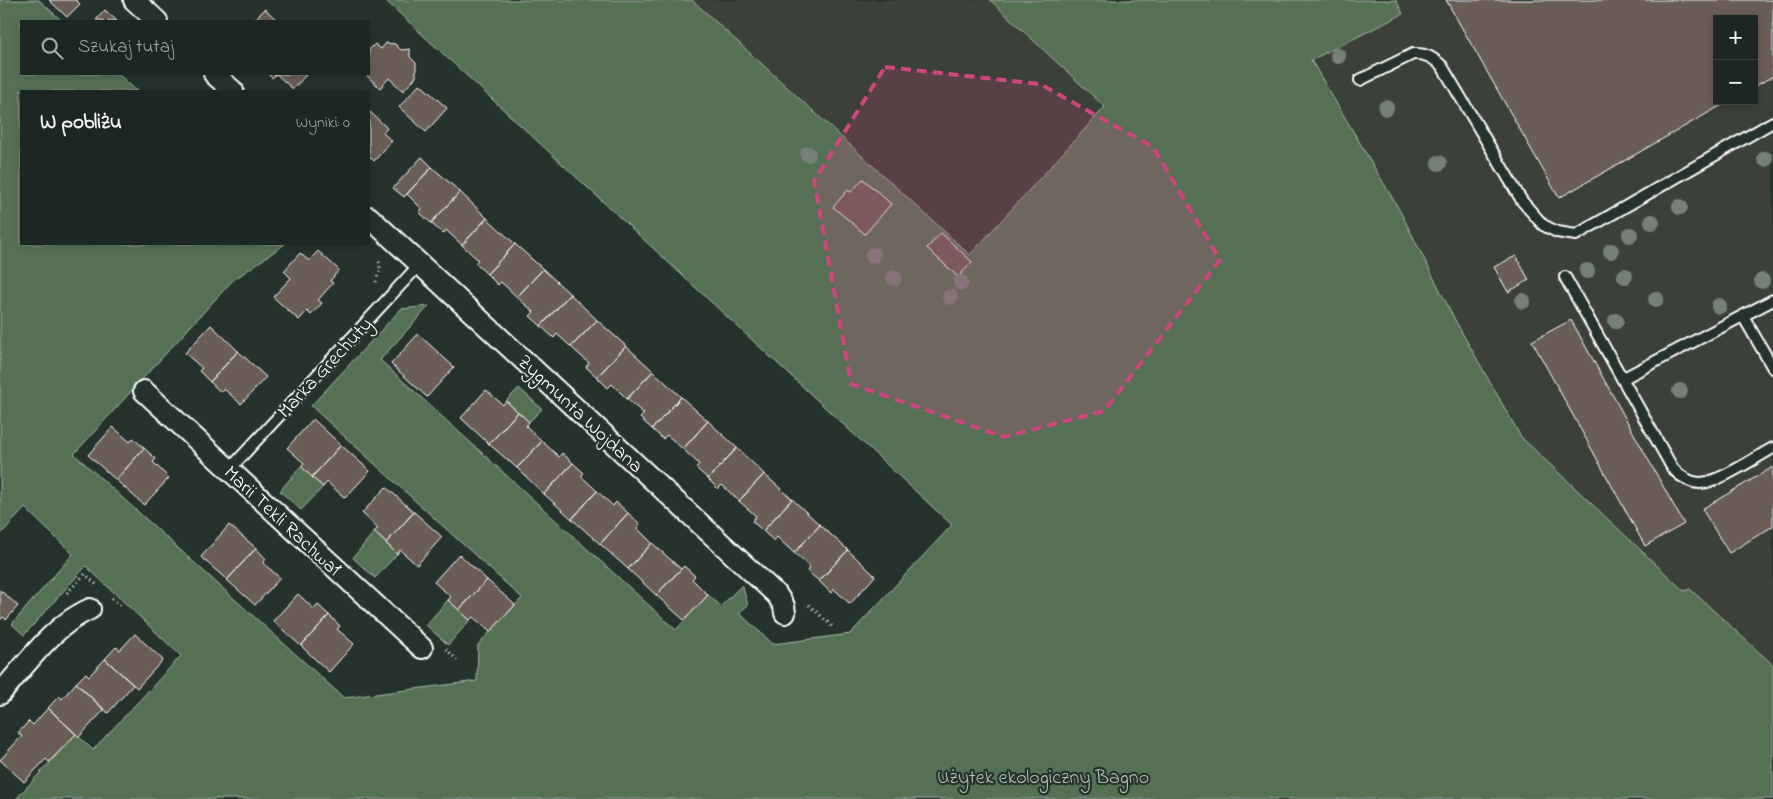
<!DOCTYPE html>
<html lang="pl">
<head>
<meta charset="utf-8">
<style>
	body { margin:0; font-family:"Indie Flower",sans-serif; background:#252e2a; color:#f1f3f6 }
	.controls { position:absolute; right:15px; top:15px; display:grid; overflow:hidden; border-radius:0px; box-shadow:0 2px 8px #0003 }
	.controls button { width:45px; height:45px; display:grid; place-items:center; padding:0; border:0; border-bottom:1px solid #3a4340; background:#1c2622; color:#f1f3f6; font:25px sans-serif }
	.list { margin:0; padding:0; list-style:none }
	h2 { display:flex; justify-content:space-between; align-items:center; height:65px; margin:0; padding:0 20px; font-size:21px }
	h2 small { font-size:16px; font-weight:400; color:#a0a5a5 }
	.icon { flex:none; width:28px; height:28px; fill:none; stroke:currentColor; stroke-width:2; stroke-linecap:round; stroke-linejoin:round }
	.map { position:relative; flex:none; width:1773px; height:799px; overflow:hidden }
	.search { position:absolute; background:#1c2622; box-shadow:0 2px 8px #0003; left:20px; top:20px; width:350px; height:55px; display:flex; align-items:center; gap:12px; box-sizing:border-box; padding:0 18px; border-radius:0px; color:#a0a5a5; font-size:19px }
	.panel { position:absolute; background:#1c2622; box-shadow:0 2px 8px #0003; left:20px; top:90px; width:350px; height:155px; border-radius:0px }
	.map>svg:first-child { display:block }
</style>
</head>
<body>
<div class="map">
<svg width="1773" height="799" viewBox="0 0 1773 799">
	<rect width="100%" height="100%" fill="#26332d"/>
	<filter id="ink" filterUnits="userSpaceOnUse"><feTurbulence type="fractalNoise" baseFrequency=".02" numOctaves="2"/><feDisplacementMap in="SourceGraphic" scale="10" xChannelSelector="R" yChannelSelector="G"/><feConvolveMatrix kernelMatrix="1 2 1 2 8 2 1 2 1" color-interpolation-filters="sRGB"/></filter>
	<g filter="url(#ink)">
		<path fill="#3a4039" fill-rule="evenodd" d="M692,0h298l115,107 -135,148z
			M1277,0h496v665l-83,-76 -6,2 -163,-154 -65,-115 -56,-111zM1717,19h37v82h-37z"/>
		<path fill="#567056" stroke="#aab8aa" d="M0,0h39l23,21h-41v53h97l19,17h-116v153h264l-53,37 -158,173 270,244 133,-17 1,-36 44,-47 -211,-192 90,-97 28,-3 -49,54 296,270 32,-35 13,11 21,-21 6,20 -9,8 34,31 77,-10 102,-109 -567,-525h307l278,255 135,-148 -115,-107h406l7,14 -92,46 89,151 56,111 65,115 163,154 6,-2 83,76v134h-1757l60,-65 17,16 88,-94 -95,-90 -62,69 -12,-11 61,-70 -48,-46 -25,27z
			M519,388l23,21 -13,13 -23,-21z
			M301,466l22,21 -22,23 -21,-19z
			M374,532l23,22 -22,24 -22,-20z
			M448,600l22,20 -22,25 -22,-20z"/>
		<path fill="#695d56" stroke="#fff" d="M49,0h27l4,4 -13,13z
			M1446,0h327v76l-19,11v-68h-37v82h12l-170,97z
			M265,9l13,12h-25z
			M105,10l12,11 -21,-1z
			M386,43l9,1 6,6 9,-1v8l6,6v14l-13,14 -14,-13 -9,10 -15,-14h4v-24l6,-6 6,5z
			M268,74h39l-14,15 -17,-15 -4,4z
			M420,84l27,24 -21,24 -27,-25z
			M369,111l18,17 -4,5 9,8 -18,20 -5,-5z
			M422,157l10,10 -28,30 -11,-9z
			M432,167l28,25 -29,31 -12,-11 3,-3 -15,-15z
			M863,179l28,25 -26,30 -32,-27 15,-17 3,2z
			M460,192l27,26 -25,27 -16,-15 -3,4 -12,-11z
			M487,218l28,26 -28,30 -12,-11 3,-3 -16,-15z
			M941,233l31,29 -14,15 -31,-29z
			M515,244l28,25 -26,28 -16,-15 -3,3 -11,-11z
			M318,251l21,19 -9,11 3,2 -15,17 4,3 -11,12 -4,-4 -8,9 -26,-23 18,-19 -7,-7 16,-18 9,8z
			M1516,256l13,24 -21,12 -14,-25z
			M543,269l27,25 -29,32 -11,-10 4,-4 -17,-15z
			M570,294l27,26 -26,27 -14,-13 -3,4 -13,-12z
			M597,320l29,26 -29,31 -11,-10 3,-4 -18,-16z
			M1571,320l113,204 -39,22 -113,-205z
			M211,325l27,26 -28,31 -11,-11 3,-3 -17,-15z
			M418,334l36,33 -27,30 -36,-33z
			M626,346l27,25 -26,28 -15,-15 -4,4 -11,-11z
			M238,351l28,26 -25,27 -17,-15 -3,3 -11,-10z
			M653,371l28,26 -29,32 -12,-11 4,-4 -17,-15z
			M486,390l17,15 3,-4 12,11 -29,32 -28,-26z
			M681,397l27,24 -25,28 -16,-14 -4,4 -11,-10z
			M518,412l11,10 -3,4 16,15 -25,27 -28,-24z
			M313,419l28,26 -29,32 -11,-11 3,-3 -17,-15z
			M708,421l29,27 -29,31 -12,-11 3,-4 -16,-15z
			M113,427l17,15 3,-4 11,10 -28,32 -28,-25z
			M542,441l17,16 3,-4 11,10 -29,31 -27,-26z
			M341,445l29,26 -25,27 -18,-16 -4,5 -11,-10z
			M144,448l12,11 -3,3 16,16 -25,27 -28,-25z
			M737,448l27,26 -25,27 -17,-16 -4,4 -10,-10z
			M573,463l11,10 -3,3 16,15 -25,28 -28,-25z
			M1773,467v59l-44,27 -27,-44z
			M764,474l28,25 -29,32 -11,-10 4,-5 -17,-15z
			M386,487l28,25 -28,31 -12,-11 4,-4 -16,-15z
			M597,491l16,15 3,-4 12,11 -28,31 -28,-25z
			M792,499l28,26 -26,28 -17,-16 -3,4 -11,-10z
			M414,512l28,25 -25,28 -17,-15 -3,4 -11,-11z
			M628,513l12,11 -3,4 15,15 -24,26 -28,-25z
			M229,525l27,23 -29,32 -26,-23z
			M820,525l28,25 -29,31 -12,-10 3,-4 -16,-14z
			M652,543l29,26 -25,26 -28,-26z
			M256,548l10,11 -3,4 17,15 -25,27 -28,-25z
			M848,550l27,26 -25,28 -16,-15 -3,4 -12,-12z
			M459,554l28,26 -28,30 -11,-10 3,-3 -17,-15z
			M684,566l11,10 -3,3 16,16 -24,25 -28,-25z
			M487,580l28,25 -25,27 -17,-15 -3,3 -11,-10z
			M0,590l18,16 -12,14 -3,-3 -3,3z
			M298,594l16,15 4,-4 11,10 -28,31 -28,-25z
			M329,615l11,11 -3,3 17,15 -25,28 -28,-26z
			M135,634l28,26 -26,28 -32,-29 11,-12 4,3z
			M105,659l28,26 -25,28 -32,-30 10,-10 3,3z
			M76,683l28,27 -25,27 -31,-29 11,-12 3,3z
			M48,708l28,26 -27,28 -3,-3 -22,23 -24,-22 22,-24 -4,-3 11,-12 4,4z"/>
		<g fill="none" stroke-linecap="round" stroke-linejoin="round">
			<g stroke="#fff" stroke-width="14">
				<path id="service" d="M1360,80l53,-26c13,-1 20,4 29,12l80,135 21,24 14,7 19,3 197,-113
					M1565,277l108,192c7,7 16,14 27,14 18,0 56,-26 73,-35
					M1743,316l30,52
					M1622,379l151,-79
					M229,470l191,-206"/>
			</g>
			<g stroke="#fff" stroke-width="24">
				<path id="minor" d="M134,0l23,21
					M214,74l19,17
					M369,217l408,378 7,11 1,7
					M144,391l278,257
					M0,694c26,-29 53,-69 90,-85"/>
			</g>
			<path stroke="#fff" stroke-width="3" stroke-dasharray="1 4" stroke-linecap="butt" d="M376,282l4,-14 -1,-9
				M67,593l18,-19 13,12
				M112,598l11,10
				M809,605l25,23
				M446,649l12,12"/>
			<use href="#service" stroke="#26332d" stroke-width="10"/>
			<use href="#minor" stroke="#26332d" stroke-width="20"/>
		</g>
		<g fill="#748077">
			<circle cx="1338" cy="56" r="8"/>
			<circle cx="1386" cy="108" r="8"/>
			<circle cx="808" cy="154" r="8"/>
			<circle cx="1765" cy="159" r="8"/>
			<circle cx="1439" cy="163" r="8"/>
			<circle cx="1680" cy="207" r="8"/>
			<circle cx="1652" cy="222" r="8"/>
			<circle cx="1630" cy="235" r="8"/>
			<circle cx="1611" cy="251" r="8"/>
			<circle cx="873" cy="255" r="8"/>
			<circle cx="1587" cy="271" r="8"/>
			<circle cx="1625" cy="276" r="8"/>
			<circle cx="894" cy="278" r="8"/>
			<circle cx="1762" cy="281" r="8"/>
			<circle cx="961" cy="283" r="8"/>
			<circle cx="950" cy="297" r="8"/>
			<circle cx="1656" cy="299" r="8"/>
			<circle cx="1523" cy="301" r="8"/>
			<circle cx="1719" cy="306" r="8"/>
			<circle cx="1616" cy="321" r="8"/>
			<circle cx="1680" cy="391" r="8"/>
		</g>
	</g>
	<path fill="#ce467c" fill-opacity="0.2" stroke="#ce467c" stroke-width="4" stroke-dasharray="10 6" stroke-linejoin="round" d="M885,67l155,17 113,63 67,113 -116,151 -100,26 -153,-53 -37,-203z"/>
	<g text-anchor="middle" stroke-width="4.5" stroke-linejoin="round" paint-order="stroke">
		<g font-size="20" fill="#fff" stroke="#26332d">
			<text transform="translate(324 367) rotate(-47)" y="7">Marka Grechuty</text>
			<text transform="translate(581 413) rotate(43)" y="7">Zygmunta Wojdana</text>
			<text transform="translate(283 520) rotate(43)" y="7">Marii Tekli Rachwał</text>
		</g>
		<g font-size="20" fill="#b3bfb3" stroke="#26332d">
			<text x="1043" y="783">Użytek ekologiczny Bagno</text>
		</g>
	</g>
</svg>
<div class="controls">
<button>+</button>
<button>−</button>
</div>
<div class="search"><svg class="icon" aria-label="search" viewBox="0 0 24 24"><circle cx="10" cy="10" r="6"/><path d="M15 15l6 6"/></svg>Szukaj tutaj</div>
<section class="panel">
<h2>W pobliżu<small>Wyniki: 0</small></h2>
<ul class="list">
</ul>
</section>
</div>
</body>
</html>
